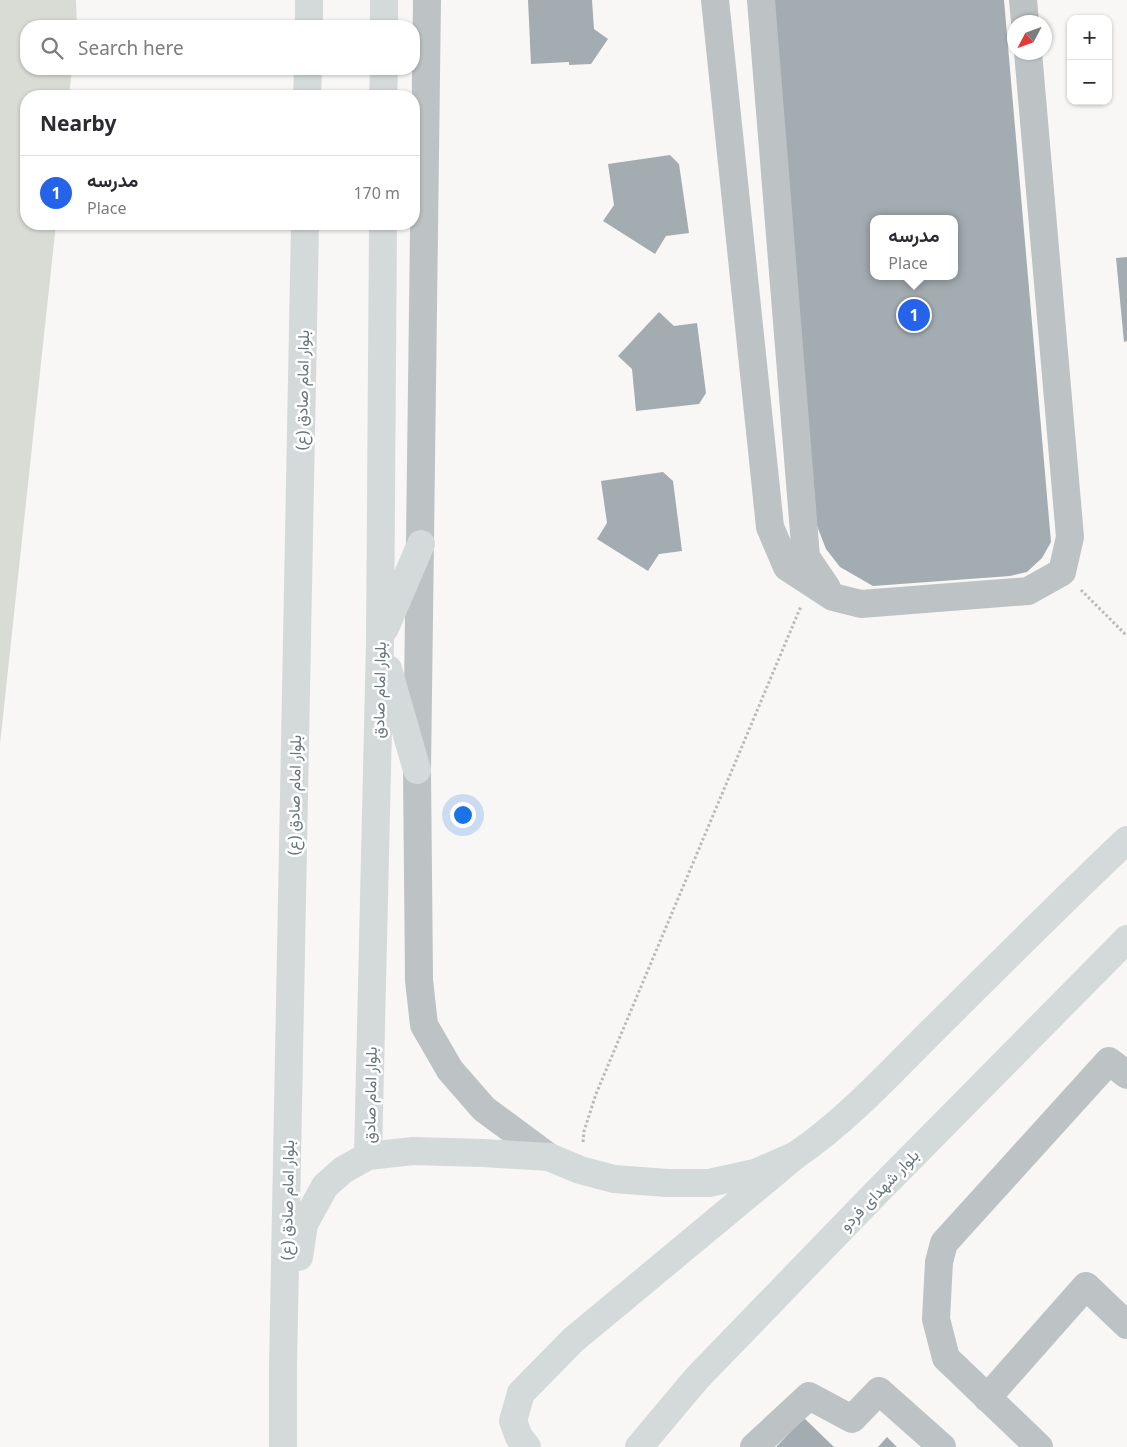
<!DOCTYPE html>
<html lang="en">
<head>
<meta charset="utf-8">
<style>
	body { margin:0; font-family:"Noto Sans",Vazirmatn,sans-serif; background:#f7f7f7; color:#2b2b33 }
	.controls { position:absolute; right:15px; top:15px; display:grid; overflow:hidden; border-radius:10px; box-shadow:0 1px 4px #0004 }
	.controls button { width:45px; height:45px; display:grid; place-items:center; padding:0; border:0; border-bottom:1px solid #e1e1e2; background:#fff; color:#2b2b33; font:25px sans-serif }
	.compass { position:absolute; left:1007px; top:15px; width:45px; height:45px; border-radius:50%; background:#fff; box-shadow:0 1px 4px #0004; rotate:229deg }
	.you { position:absolute; left:462px; top:814px; width:18px; height:18px; margin:-12px; border:4px solid #fff; border-radius:50%; background:#1a73e8; box-shadow:0 0 0 8px #1a73e833 }
	.badge { display:grid; place-items:center; width:32px; height:32px; border-radius:50%; background:#2563eb; color:#fff; font-size:16px; font-weight:700 }
	.pin { position:absolute; translate:-50% -50%; border:2px solid #fff; box-shadow:0 1px 5px #0006 }
	.popup { position:absolute; left:870px; top:215px; width:88px; height:65px; box-sizing:border-box; display:grid; place-content:center; border-radius:10px; background:#fff; filter:drop-shadow(0 1px 4px #0005); font-size:16px; white-space:nowrap; color:#7c7c81 }
	.popup b { font-size:19px; color:#2b2b33 }
	.popup::after { content:''; position:absolute; left:50%; top:100%; margin-left:-10px; border:10px solid transparent; border-top-color:#fff }
	.list { margin:0; padding:0; list-style:none }
	h2 { display:flex; justify-content:space-between; align-items:center; height:65px; margin:0; padding:0 20px; font-size:21px }
	h2 small { font-size:16px; font-weight:400; color:#7c7c81 }
	.list li { display:grid; grid-template-columns:32px 1fr auto; gap:15px; align-items:center; box-sizing:border-box; height:75px; padding:0 20px; border-top:1px solid #e1e1e2 }
	.list b { display:block; font-size:19px; white-space:nowrap }
	.list p { margin:0; font-size:16px; white-space:nowrap; color:#7c7c81 }
	.list em { font-size:16px; font-style:normal; color:#7c7c81 }
	.icon { flex:none; width:28px; height:28px; fill:none; stroke:currentColor; stroke-width:2; stroke-linecap:round; stroke-linejoin:round }
	.map { position:relative; flex:none; width:1127px; height:1447px; overflow:hidden }
	.search { position:absolute; background:#fff; box-shadow:0 1px 4px #0004; left:20px; top:20px; width:400px; height:55px; display:flex; align-items:center; gap:12px; box-sizing:border-box; padding:0 18px; border-radius:20px; color:#7c7c81; font-size:19px }
	.panel { position:absolute; background:#fff; box-shadow:0 1px 4px #0004; left:20px; top:90px; width:400px; height:140px; border-radius:20px }
	.map>svg:first-child { display:block }
</style>
</head>
<body>
<div class="map">
<svg width="1127" height="1447" viewBox="0 0 1127 1447">
	<rect width="100%" height="100%" fill="#f8f7f5"/>
	<path fill="#d8dcd5" d="M0,0h76l1,26h-51v43h46l-3,27h-43v128h30l-56,520z"/>
	<path fill="#a3acb0" fill-rule="evenodd" d="M528,0h64l2,29 14,10 -17,25 -22,1v-3l-38,2z
		M771,0h233l47,542 -9,16 -15,14 -17,4 -137,10 -33,-19 -14,-18 -9,-23zM874,219h80v57h-80z
		M670,155l9,9 10,69 -23,3 -11,18 -52,-33 11,-16 -6,-41z
		M1127,257v84l-3,1 -8,-84z
		M659,312l15,14 23,-3 9,70 -7,11 -63,7 -4,-42 -14,-13z
		M663,472l10,9 9,70 -23,3 -11,17 -51,-32 10,-16 -6,-42z
		M804,1418l30,29h-58z
		M887,1437l10,10h-19z"/>
	<g fill="none" stroke-linecap="round" stroke-linejoin="round">
		<path stroke="#b7bbbc" stroke-width="3" stroke-dasharray="2.5 2.5" stroke-linecap="butt" d="M1081,590l46,46
			M583,1142l1,-11 12,-37 31,-74 174,-414"/>
		<path stroke="#bdc2c4" stroke-width="28" d="M715,0l55,527 17,40 46,30 28,7 167,-13 34,-19 8,-35 -42,-485
			M761,0l45,557 21,31
			M1023,0l2,22
			M987,1398l99,-112 41,39
			M754,1447l55,-51 43,23 27,-28 63,56
			M1039,1447l-93,-89 -10,-39 3,-57 5,-19 165,-182 18,14"/>
		<path stroke="#bdc2c4" stroke-width="28" d="M427,0l-10,770 2,210 5,45 26,45 34,39 65,48"/>
		<path stroke="#d4d9da" stroke-width="28" d="M527,1447l-8,-10 -6,-16 8,-28 52,-53 223,-185c50,-34 92,-80 135,-123 65,-64 129,-129 196,-192
			M639,1447l58,-69 178,-184 252,-255"/>
		<path stroke="#d4d9da" stroke-width="28" d="M309,26v-26
			M384,26v-26
			M307,96l1,-27
			M383,96l1,-27
			M385,628l36,-84
			M388,669l29,101
			M368,1156l12,-515 3,-417
			M299,1257l5,-33 21,-38 18,-16 25,-14 45,-5 70,2 66,4 31,13 34,9 53,4h42l46,-10 41,-18
			M283,1447v-80l22,-1143"/>
	</g>
	<g text-anchor="middle" stroke-width="5" stroke-linejoin="round" paint-order="stroke">
		<g font-size="16" fill="#66767c" stroke="#fff">
			<text transform="translate(302 390) rotate(-89)" y="6">بلوار امام صادق (ع)</text>
			<text transform="translate(379 690) rotate(-89)" y="6">بلوار امام صادق</text>
			<text transform="translate(294 795) rotate(-89)" y="6">بلوار امام صادق (ع)</text>
			<text transform="translate(370 1095) rotate(-89)" y="6">بلوار امام صادق</text>
			<text transform="translate(879 1190) rotate(-46)" y="6">بلوار شهدای فردو</text>
			<text transform="translate(287 1200) rotate(-89)" y="6">بلوار امام صادق (ع)</text>
		</g>
	</g>
</svg>
<div class="controls">
<button>+</button>
<button>−</button>
</div>
<svg class="compass" viewBox="-18 -18 36 36"><path d="M0-13l5 13h-10z" fill="#e53935"/><path d="M0 13l5-13h-10z" fill="#7c7c81"/></svg>
<div class="you"></div>
<div class="pin badge" style="left:914px;top:315px">1</div>
<div class="popup"><b>مدرسه</b>Place</div>
<div class="search"><svg class="icon" aria-label="search" viewBox="0 0 24 24"><circle cx="10" cy="10" r="6"/><path d="M15 15l6 6"/></svg>Search here</div>
<section class="panel">
<h2>Nearby<small></small></h2>
<ul class="list">
<li><span class="badge">1</span><div><b>مدرسه</b><p>Place</p></div><em>170 m</em></li>
</ul>
</section>
</div>
</body>
</html>
